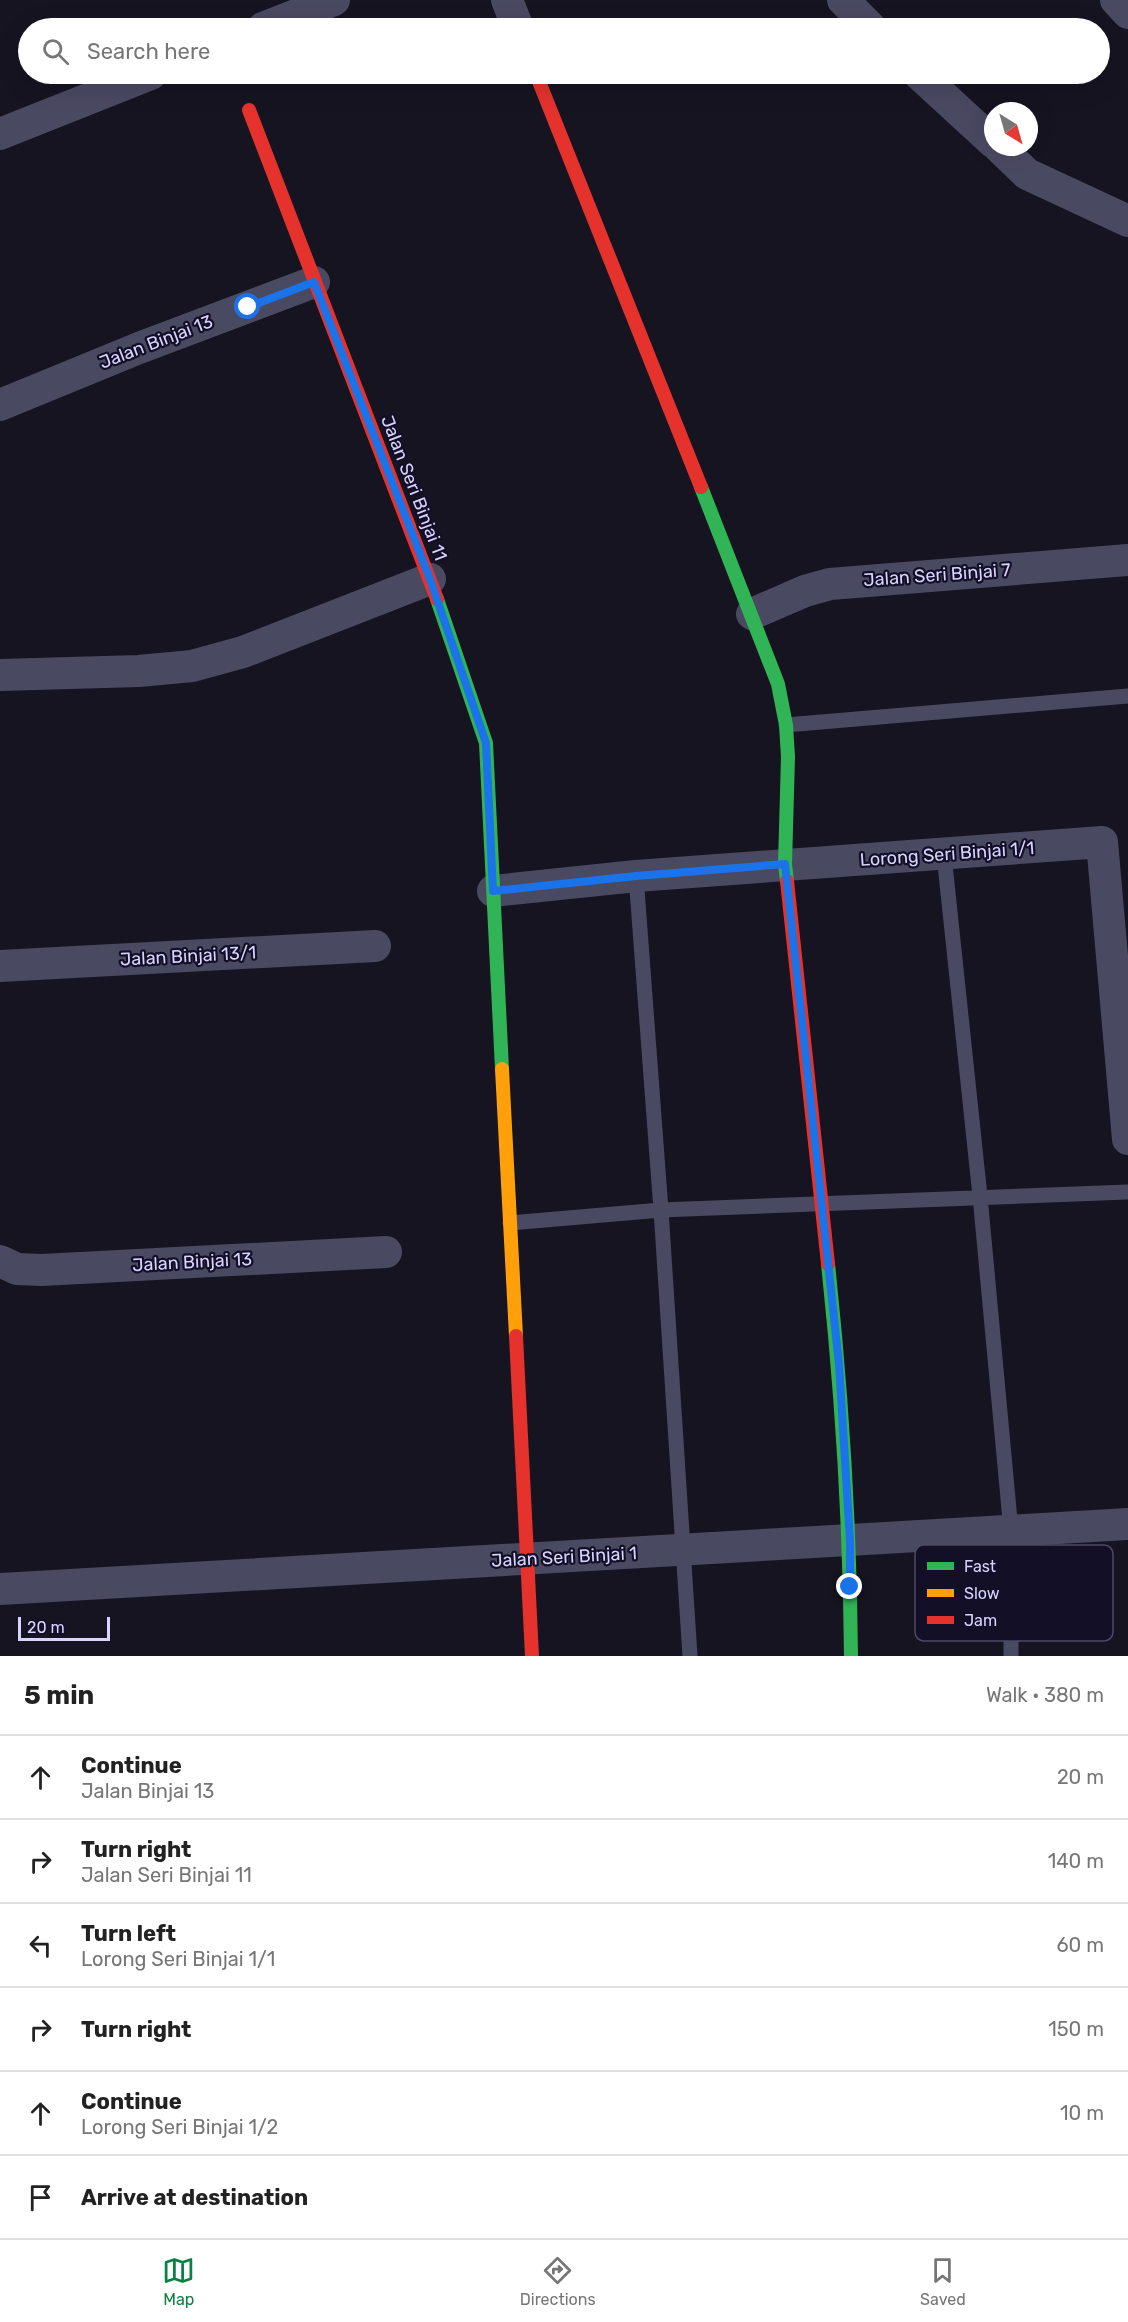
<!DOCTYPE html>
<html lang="en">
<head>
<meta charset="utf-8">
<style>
	body { margin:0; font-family:Rubik,sans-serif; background:#f6f6f6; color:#222 }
	.compass { position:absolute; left:984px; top:102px; width:54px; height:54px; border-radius:50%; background:#fff; box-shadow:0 6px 24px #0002; rotate:143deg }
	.scale { position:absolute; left:18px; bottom:15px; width:92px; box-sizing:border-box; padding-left:6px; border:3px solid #d9d4ff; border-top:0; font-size:16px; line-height:21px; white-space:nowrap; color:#d9d4ff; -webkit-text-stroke:4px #130f26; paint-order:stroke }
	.stop { position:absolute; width:18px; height:18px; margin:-14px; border:4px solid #1a73e8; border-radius:50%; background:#fff }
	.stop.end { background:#1a73e8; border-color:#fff; box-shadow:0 2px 6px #0008 }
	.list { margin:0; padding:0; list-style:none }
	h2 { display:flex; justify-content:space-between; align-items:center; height:78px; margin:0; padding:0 24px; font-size:26px }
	h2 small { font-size:20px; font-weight:400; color:#767676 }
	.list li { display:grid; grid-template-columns:39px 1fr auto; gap:18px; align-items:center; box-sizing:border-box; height:84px; padding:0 24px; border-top:2px solid #e0e0e0 }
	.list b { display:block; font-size:22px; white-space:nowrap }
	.list p { margin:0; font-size:20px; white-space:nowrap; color:#767676 }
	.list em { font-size:20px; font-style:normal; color:#767676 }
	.icon { flex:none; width:33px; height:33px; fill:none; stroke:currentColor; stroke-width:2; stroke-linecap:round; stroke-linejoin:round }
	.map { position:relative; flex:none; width:1128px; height:1656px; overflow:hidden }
	.search { position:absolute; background:#fff; box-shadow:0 6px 24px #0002; left:18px; right:18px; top:18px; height:66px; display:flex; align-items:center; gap:15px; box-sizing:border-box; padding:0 21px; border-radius:33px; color:#767676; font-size:22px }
	.sheet { height:582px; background:#fff }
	nav { display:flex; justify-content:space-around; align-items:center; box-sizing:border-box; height:84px; border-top:2px solid #e0e0e0; background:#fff; font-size:16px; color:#767676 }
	nav a { display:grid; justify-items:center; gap:3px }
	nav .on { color:#0b8043 }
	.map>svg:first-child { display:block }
</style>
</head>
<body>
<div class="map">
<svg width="1128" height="1656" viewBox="0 0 1128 1656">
	<rect width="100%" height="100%" fill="#161421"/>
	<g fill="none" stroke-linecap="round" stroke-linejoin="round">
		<path stroke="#4a4962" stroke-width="15" d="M786,725l342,-29
			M944,855l36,341 31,335v125
			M636,876l25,334 29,446
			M510,1223l151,-13 467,-18"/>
		<path stroke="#4a4962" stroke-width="32" d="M507,0l11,28
			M843,0l28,28
			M1116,0l12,13
			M263,28l71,-28
			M919,74l74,68
			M0,134l151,-60
			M999,147l28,27 101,47
			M0,405l139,-57 175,-66
			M752,614l53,-23 25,-7 298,-24
			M0,675l139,-4 53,-5 51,-14 187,-73
			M493,891l143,-15 466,-34 26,297
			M0,966l375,-20
			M0,1261l17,8 25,1 344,-18
			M0,1589l1128,-65"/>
		<path stroke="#30b455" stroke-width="14" d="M701,487l77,197 8,41 2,32 -3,107 2,17
			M437,599l49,144 16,326
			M828,1264c14,131 22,260 23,392"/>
		<path stroke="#ff9f0a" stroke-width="14" d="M502,1069l14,267"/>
		<path stroke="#e5322d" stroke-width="14" d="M536,74l165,413
			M249,110l188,489
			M787,881l41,383
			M516,1336l16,320"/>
	</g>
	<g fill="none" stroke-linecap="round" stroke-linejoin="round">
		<path stroke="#1a73e8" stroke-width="8" d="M248,307l66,-25 116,297 56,164 7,148 143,-15 149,-12 54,500 11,177v46"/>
	</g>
	<g text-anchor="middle" stroke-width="4.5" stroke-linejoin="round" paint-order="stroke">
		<g font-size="18" fill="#d9d4ff" stroke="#130f26">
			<text transform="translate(156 342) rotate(-21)" y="6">Jalan Binjai 13</text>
			<text transform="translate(414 488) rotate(69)" y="6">Jalan Seri Binjai 11</text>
			<text transform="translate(937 575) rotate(-4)" y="6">Jalan Seri Binjai 7</text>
			<text transform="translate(947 854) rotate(-4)" y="6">Lorong Seri Binjai 1/1</text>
			<text transform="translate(188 956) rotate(-3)" y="6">Jalan Binjai 13/1</text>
			<text transform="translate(192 1262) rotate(-3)" y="6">Jalan Binjai 13</text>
			<text transform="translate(564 1557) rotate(-3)" y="6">Jalan Seri Binjai 1</text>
		</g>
	</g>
	<rect x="915" y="1545" width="198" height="96" rx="9" fill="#130f26" stroke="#4e4a67" stroke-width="1.5"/>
	<rect x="927" y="1562" width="27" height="8" fill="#30b455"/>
	<rect x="927" y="1589" width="27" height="8" fill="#ff9f0a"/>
	<rect x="927" y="1616" width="27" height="8" fill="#e5322d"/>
	<g font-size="16" fill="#d9d4ff">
		<text x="964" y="1572">Fast</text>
		<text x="964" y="1599">Slow</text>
		<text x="964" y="1626">Jam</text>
	</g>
</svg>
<svg class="compass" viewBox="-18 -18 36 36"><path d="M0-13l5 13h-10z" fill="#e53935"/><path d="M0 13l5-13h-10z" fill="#767676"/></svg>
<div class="scale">20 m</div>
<div class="stop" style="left:248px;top:307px"></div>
<div class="stop end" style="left:850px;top:1587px"></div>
<div class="search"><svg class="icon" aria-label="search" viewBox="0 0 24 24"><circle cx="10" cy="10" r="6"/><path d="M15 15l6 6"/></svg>Search here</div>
</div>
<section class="sheet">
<h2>5 min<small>Walk · 380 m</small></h2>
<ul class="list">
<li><svg class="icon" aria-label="ahead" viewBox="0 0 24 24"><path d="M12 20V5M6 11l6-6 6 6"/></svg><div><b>Continue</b><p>Jalan Binjai 13</p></div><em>20 m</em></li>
<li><svg class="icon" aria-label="right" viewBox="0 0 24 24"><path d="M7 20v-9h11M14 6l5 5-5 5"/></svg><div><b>Turn right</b><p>Jalan Seri Binjai 11</p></div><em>140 m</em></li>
<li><svg class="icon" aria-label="left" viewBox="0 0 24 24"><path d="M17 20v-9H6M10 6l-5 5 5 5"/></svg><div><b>Turn left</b><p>Lorong Seri Binjai 1/1</p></div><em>60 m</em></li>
<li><svg class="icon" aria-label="right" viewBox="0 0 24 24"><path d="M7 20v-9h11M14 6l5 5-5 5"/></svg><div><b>Turn right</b></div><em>150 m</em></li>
<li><svg class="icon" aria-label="ahead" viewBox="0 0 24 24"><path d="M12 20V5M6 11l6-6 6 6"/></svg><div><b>Continue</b><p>Lorong Seri Binjai 1/2</p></div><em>10 m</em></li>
<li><svg class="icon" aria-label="arrive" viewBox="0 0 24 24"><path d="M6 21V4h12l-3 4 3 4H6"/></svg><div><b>Arrive at destination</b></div></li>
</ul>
</section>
<nav>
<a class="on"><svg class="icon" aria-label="map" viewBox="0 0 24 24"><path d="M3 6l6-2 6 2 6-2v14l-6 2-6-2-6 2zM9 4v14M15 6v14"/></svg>Map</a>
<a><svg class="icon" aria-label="directions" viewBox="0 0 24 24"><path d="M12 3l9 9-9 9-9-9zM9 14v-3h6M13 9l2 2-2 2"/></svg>Directions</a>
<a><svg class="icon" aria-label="saved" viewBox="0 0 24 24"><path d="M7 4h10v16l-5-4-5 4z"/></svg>Saved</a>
</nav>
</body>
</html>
